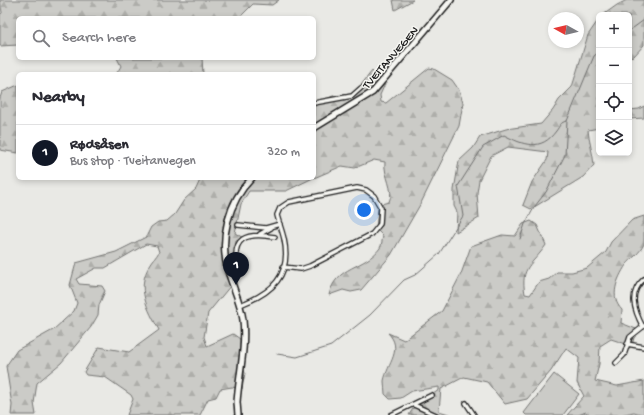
<!DOCTYPE html>
<html lang="en">
<head>
<meta charset="utf-8">
<style>
	body { margin:0; font-family:"Gochi Hand",sans-serif; background:#f7f7f7; color:#2b2b33 }
	.controls { position:absolute; right:12px; top:12px; display:grid; overflow:hidden; border-radius:6px; box-shadow:0 2px 6px #0003 }
	.controls button { width:36px; height:36px; display:grid; place-items:center; padding:0; border:0; border-bottom:1px solid #e1e1e2; background:#fff; color:#2b2b33; font:20px sans-serif }
	.compass { position:absolute; left:548px; top:12px; width:36px; height:36px; border-radius:50%; background:#fff; box-shadow:0 2px 6px #0003; rotate:278deg }
	.you { position:absolute; left:364px; top:210px; width:14px; height:14px; margin:-10px; border:3px solid #fff; border-radius:50%; background:#1a73e8; box-shadow:0 0 0 6px #1a73e833 }
	.badge { display:grid; place-items:center; width:26px; height:26px; border-radius:50%; background:#111827; color:#fff; font-size:13px; font-weight:700 }
	.pin { position:absolute; translate:-50% -33px; filter:drop-shadow(0 1px 2px #0008) }
	.pin::after { content:''; position:absolute; top:21px; width:14px; height:12px; background:inherit; clip-path:polygon(0 0,100% 0,50% 100%) }
	.list { margin:0; padding:0; list-style:none }
	h2 { display:flex; justify-content:space-between; align-items:center; height:52px; margin:0; padding:0 16px; font-size:17px }
	h2 small { font-size:13px; font-weight:400; color:#7c7c81 }
	.list li { display:grid; grid-template-columns:26px 1fr auto; gap:12px; align-items:center; box-sizing:border-box; height:56px; padding:0 16px; border-top:1px solid #e1e1e2 }
	.list b { display:block; font-size:15px; white-space:nowrap }
	.list p { margin:0; font-size:13px; white-space:nowrap; color:#7c7c81 }
	.list em { font-size:13px; font-style:normal; color:#7c7c81 }
	.icon { flex:none; width:22px; height:22px; fill:none; stroke:currentColor; stroke-width:2; stroke-linecap:round; stroke-linejoin:round }
	.map { position:relative; flex:none; width:644px; height:415px; overflow:hidden }
	.search { position:absolute; background:#fff; box-shadow:0 2px 6px #0003; left:16px; top:16px; width:300px; height:44px; display:flex; align-items:center; gap:10px; box-sizing:border-box; padding:0 14px; border-radius:6px; color:#7c7c81; font-size:15px }
	.panel { position:absolute; background:#fff; box-shadow:0 2px 6px #0003; left:16px; top:72px; width:300px; height:108px; border-radius:6px }
	.map>svg:first-child { display:block }
</style>
</head>
<body>
<div class="map">
<svg width="644" height="415" viewBox="0 0 644 415">
	<defs>
		<pattern id="forest-firs" width="22" height="20" patternUnits="userSpaceOnUse"><rect width="22" height="20" fill="#cbcbc7"/><path d="M5 1l3.5 6h-7zM16 11l3.5 6h-7z" fill="#aeaeaa"/></pattern>
	</defs>
	<rect width="100%" height="100%" fill="#e9e9e5"/>
	<filter id="ink" filterUnits="userSpaceOnUse"><feTurbulence type="fractalNoise" baseFrequency=".025" numOctaves="2"/><feDisplacementMap in="SourceGraphic" scale="8" xChannelSelector="R" yChannelSelector="G"/><feConvolveMatrix kernelMatrix="1 2 1 2 8 2 1 2 1" color-interpolation-filters="sRGB"/></filter>
	<g filter="url(#ink)">
		<path fill="url(#forest-firs)" stroke="#747472" d="M0,0h279l-7,5 -19,-1 -14,14h-221v27l-18,1v-31l2,-2z
			M393,0h20l-18,10z
			M627,0h17v45l-10,11 -5,1v-42h-26l14,-10z
			M599,19v109l-11,2c1,12 5,23 6,35l-11,12 -52,32 -8,-4 9,-23 15,-22 1,-8 -40,-5 -17,9 -12,24 -2,13 2,25 -23,14 1,-20 -3,-6v-16l5,-29 14,-13 7,-11 26,-8 35,-5 12,-14 6,-10 13,-13 16,-52z
			M117,58h85l1,16h-90l4,-1 4,-7z
			M429,68l5,1 18,11 7,10 4,13 -4,23 -38,77 -30,52 -30,35 -10,2 -8,-2 -14,5c7,-30 36,-26 51,-47 2,-3 2,-9 3,-12l-6,-6 -1,-2 2,-19 3,-5 8,-2c6,-12 -6,-27 -4,-40l-11,-2 -19,8 -13,-2 -28,12v-74l19,-8 18,-2 6,-4 15,-19 13,13 -5,11 1,7 5,1z
			M18,85v68l-18,-3v-52l2,-6z
			M644,106v12l-15,1v-9l10,-1z
			M201,178h112l-27,13h-37l-8,13 -6,29 10,6 -9,2 -5,44 -23,28 -4,24 3,9 26,-12 7,5v17l5,17 -3,16 -10,-2 -12,2 -4,8 -8,2 -8,16h-73l6,-16 -2,-4 -26,-18 -19,-2 -2,-3 15,-25 30,5 30,-22c-11,-20 -24,-42 -9,-65 2,-4 6,-8 9,-13l-2,-6 -11,-2 -41,24h-9l-20,11 3,5 23,2 3,5 -6,14 -1,10 -7,12 -30,36 -24,20 -3,20 2,12h-25l1,-10 -6,-39 11,-16 36,-20 21,-19 3,-8 -7,-18 6,-22 40,-11 30,-15 5,-10 7,-5 9,-1 8,-7 9,-14 12,-11z
			M644,216c0,8 0,20 0,28 -4,9 -12,14 -18,21 -9,14 -17,32 -4,45l-1,13 15,6 -4,17 -21,-7 -11,7 -1,18 -4,17 22,5 27,-5v34l-10,-3 -14,3h-31l-3,-3 -8,3h-11l17,-19 -7,-13 2,-25 -13,-10 -15,23 -24,28 -22,5 -18,-22 -23,-5 -23,12 -2,22 13,4h-43l5,-8 25,-17v-3l-27,4 -11,7 -11,1 -5,-5c0,-4 -1,-9 -1,-13 3,-17 20,-32 4,-48l16,7 38,-29 19,-37 10,-28 31,-11 13,1 8,-12 8,-3 6,4 9,20c-14,21 -26,21 -21,49l5,1 9,-13 10,-3 8,-7h15l15,-4 19,-16 5,-10 21,-22z"/>
		<path fill="#cbcbc7" stroke="#747472" d="M554,374l25,20 -16,21h-37l-2,-2z"/>
		<g fill="none" stroke-linecap="round" stroke-linejoin="round">
			<path stroke="#6d6d6c" stroke-width="1" d="M629,31l15,-11
				M520,239l5,-15 10,-18 11,-14 19,-37 2,-34 27,-65 5,-4
				M277,354l20,3 34,-11 39,-31 34,-35 11,-5 24,-21 24,-38 -5,-30 25,-39 21,-12c19,10 37,17 52,-4 4,-5 4,-9 11,-10"/>
			<g stroke="#1c1c1c" stroke-width="6">
				<path id="minor" d="M314,103l38,-7 9,-8
					M238,225l28,3 14,-4
					M260,234l11,-6
					M238,270c-8,-33 8,-38 37,-33
					M240,305c32,-12 52,-29 44,-66 -2,-9 -5,-16 -7,-24l3,-7 9,-6 68,-14 9,2 8,6 7,12 -1,16 -8,10 -62,32 -9,3 -18,-2
					M643,327c-9,-17 -15,-34 1,-48
					M627,344l17,3
					M616,363l8,-8 6,-18 14,-11
					M466,403l8,12
					M414,405l22,10
					M391,415l41,-20"/>
			</g>
			<g stroke="#1c1c1c" stroke-width="8">
				<path id="secondary" d="M314,128l59,-36 78,-92
					M238,415l-1,-13c2,-27 9,-55 6,-82 -2,-17 -10,-32 -15,-49 -9,-32 0,-69 24,-93"/>
			</g>
			<use href="#minor" stroke="#f6f6f2" stroke-width="3.5"/>
			<use href="#secondary" stroke="#f6f6f2" stroke-width="5"/>
		</g>
	</g>
	<g text-anchor="middle" stroke-width="3" stroke-linejoin="round" paint-order="stroke">
		<g font-size="12" fill="#1c1c1c" stroke="#f6f6f2">
			<text transform="translate(390 57) rotate(-49)" y="4">TVEITANVEGEN</text>
		</g>
	</g>
</svg>
<div class="controls">
<button>+</button>
<button>−</button>
<button><svg class="icon" aria-label="locate" viewBox="0 0 24 24"><circle cx="12" cy="12" r="6"/><path d="M12 2v4M12 18v4M2 12h4M18 12h4"/></svg></button>
<button><svg class="icon" aria-label="layers" viewBox="0 0 24 24"><path d="M12 4l9 5-9 5-9-5zM3 14l9 5 9-5"/></svg></button>
</div>
<svg class="compass" viewBox="-18 -18 36 36"><path d="M0-13l5 13h-10z" fill="#e53935"/><path d="M0 13l5-13h-10z" fill="#7c7c81"/></svg>
<div class="you"></div>
<div class="pin badge" style="left:236px;top:285px">1</div>
<div class="search"><svg class="icon" aria-label="search" viewBox="0 0 24 24"><circle cx="10" cy="10" r="6"/><path d="M15 15l6 6"/></svg>Search here</div>
<section class="panel">
<h2>Nearby<small></small></h2>
<ul class="list">
<li><span class="badge">1</span><div><b>Rødsåsen</b><p>Bus stop · Tveitanvegen</p></div><em>320 m</em></li>
</ul>
</section>
</div>
</body>
</html>
